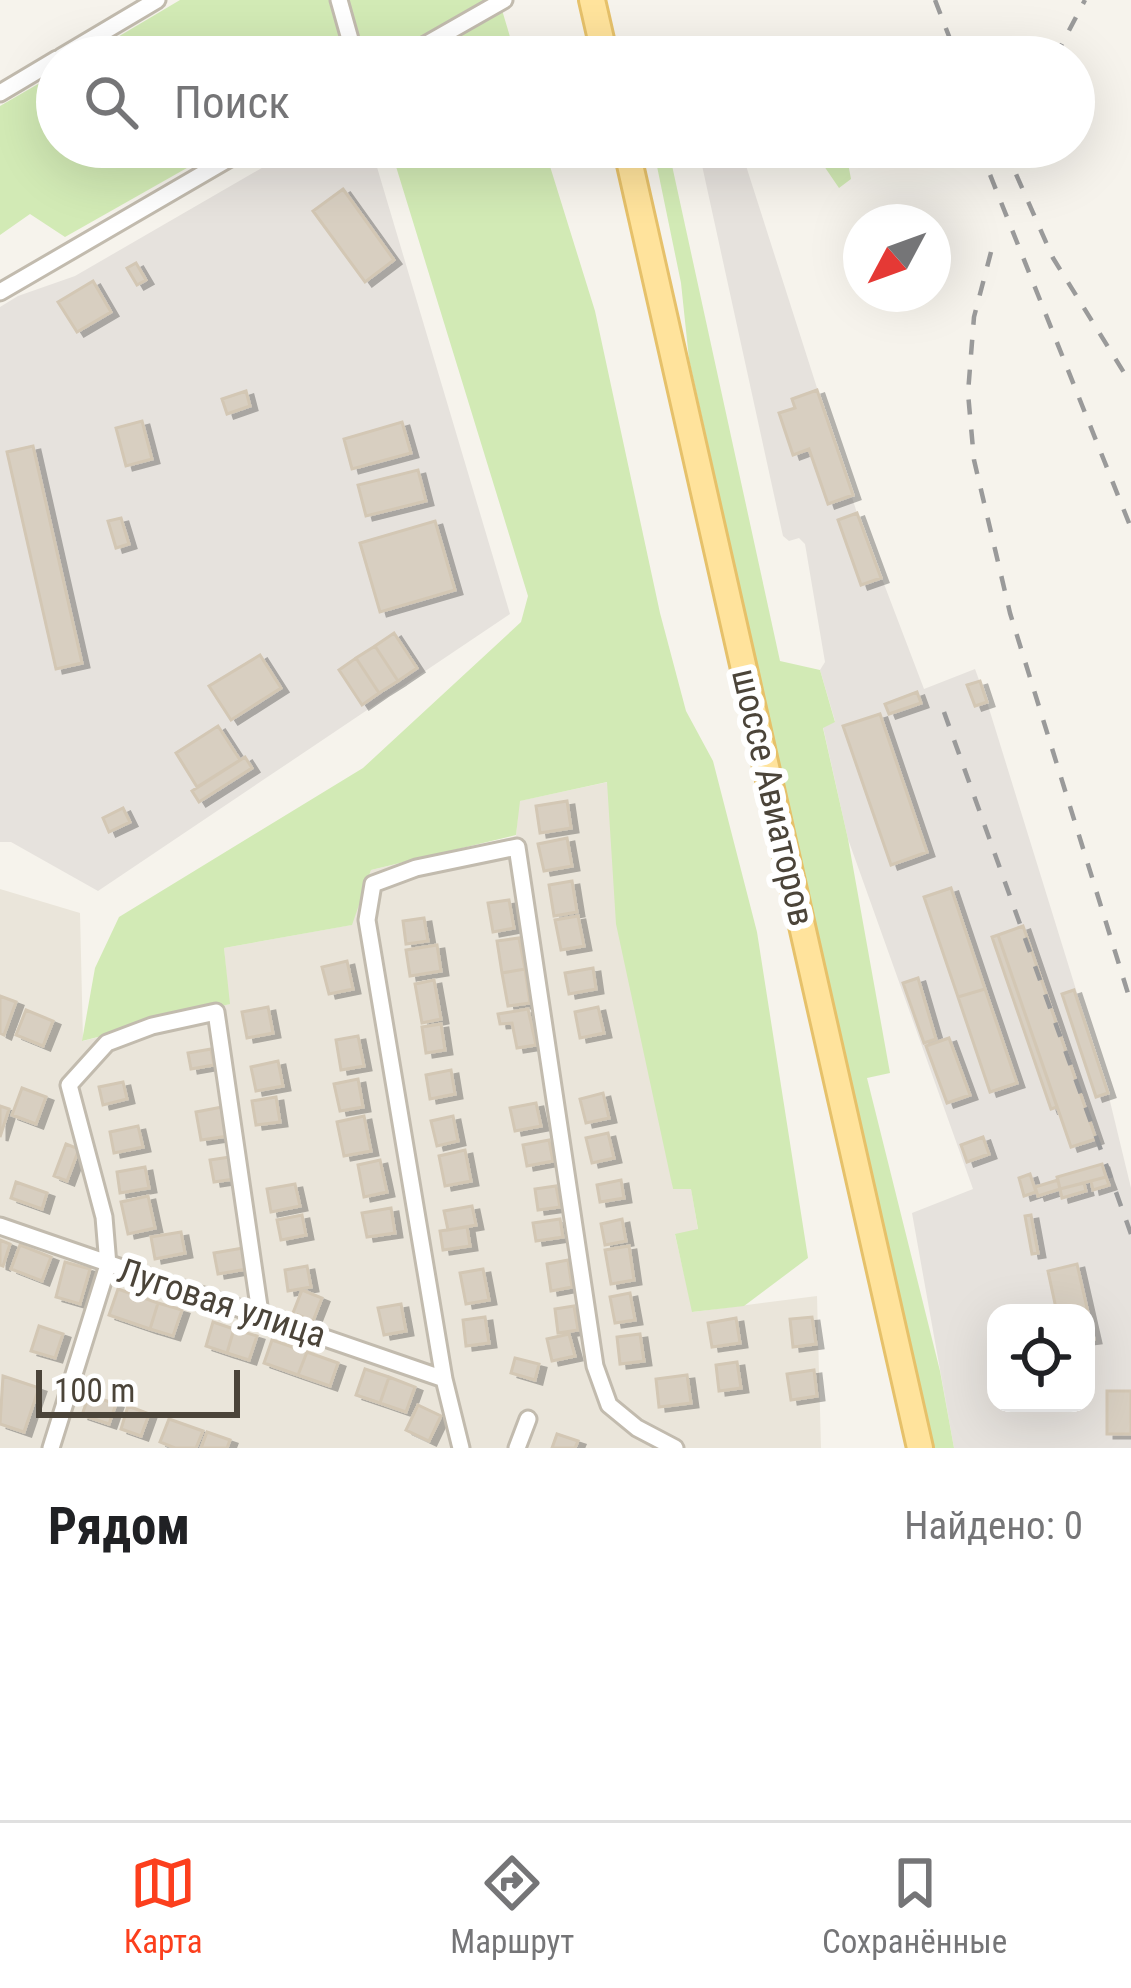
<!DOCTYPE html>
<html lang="ru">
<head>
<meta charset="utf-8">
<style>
	body { margin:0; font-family:"Roboto Condensed",sans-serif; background:#f6f6f6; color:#202124 }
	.controls { position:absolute; right:36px; bottom:36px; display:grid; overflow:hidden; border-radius:24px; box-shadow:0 12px 48px #0002 }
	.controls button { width:108px; height:108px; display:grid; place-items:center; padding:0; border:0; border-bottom:3px solid #e0e0e0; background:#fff; color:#202124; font:60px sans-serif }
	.compass { position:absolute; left:843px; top:204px; width:108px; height:108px; border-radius:50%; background:#fff; box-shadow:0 12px 48px #0002; rotate:229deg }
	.scale { position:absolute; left:36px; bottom:30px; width:204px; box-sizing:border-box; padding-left:12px; border:6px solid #4b4439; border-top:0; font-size:33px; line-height:42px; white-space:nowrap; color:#4b4439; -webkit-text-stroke:9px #fff; paint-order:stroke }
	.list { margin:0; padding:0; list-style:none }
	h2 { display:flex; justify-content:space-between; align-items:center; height:156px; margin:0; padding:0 48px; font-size:51px }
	h2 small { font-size:39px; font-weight:400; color:#757577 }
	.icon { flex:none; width:66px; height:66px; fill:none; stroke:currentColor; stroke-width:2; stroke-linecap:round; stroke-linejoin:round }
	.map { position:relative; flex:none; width:1131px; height:1448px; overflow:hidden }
	.search { position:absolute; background:#fff; box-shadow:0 12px 48px #0002; left:36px; right:36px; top:36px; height:132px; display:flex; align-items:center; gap:30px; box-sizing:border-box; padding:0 42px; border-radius:66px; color:#757577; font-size:45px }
	.sheet { height:372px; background:#fff }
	nav { display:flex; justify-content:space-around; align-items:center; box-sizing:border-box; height:168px; border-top:3px solid #e0e0e0; background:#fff; font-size:33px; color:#757577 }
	nav a { display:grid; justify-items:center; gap:6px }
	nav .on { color:#fc3f1d }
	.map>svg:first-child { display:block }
</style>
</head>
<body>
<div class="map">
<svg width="1131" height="1448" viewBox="0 0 1131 1448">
	<defs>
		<filter id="shadow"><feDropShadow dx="7" dy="4" stdDeviation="0" flood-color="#0004"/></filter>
	</defs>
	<rect width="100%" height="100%" fill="#f6f3ec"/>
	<path fill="#eae5da" d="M608,782l65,407 18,-1 7,42 -23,5 18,77 124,-16 4,152h-821v-559l80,24 3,128 146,-37 -5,-56 127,-23 20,-55 145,-34 3,-35z"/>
	<path fill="#e6e2dd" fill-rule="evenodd" d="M298,147h73l139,467 -412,277 -87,-49h-11v-535l18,-11 57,-20z
		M698,147h42l117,366 67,176 51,-20 12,33 121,391 23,95v260h-177l-42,-235 61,-24 -125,-350 -25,-112 12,-6 -15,-51 5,-8 -20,-118 -6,-6 -10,3 -6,-5zM996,1313h90v90h-90z"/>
	<path fill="#d2eab5" d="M180,0h152l17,57h-265z
		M348,0h137l-94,57 -28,-5z
		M502,10l14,47h-93z
		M57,73v74h167l-159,90 -35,-23 -30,21v-129z
		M390,147h154l51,164 65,302 26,98 27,50 44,171 51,326 -64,48 -52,6 -17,-78 23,-5 -7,-40h-18l-57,-265 -9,-142 -87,19 -4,34 -145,35 -19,55 -128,23 6,56 -148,37 13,-73 24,-51 244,-149 158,-146 7,-26z
		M653,147h15l112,514 40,9 15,52 -12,6 25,111 42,234 -23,5 73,293 14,77h-22l-8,-31 -235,-1058 -8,-76z
		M811,147h34l6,32 -12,9z"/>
	<path fill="#d8cfc1" stroke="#d3c7b4" stroke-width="3" filter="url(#shadow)" d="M343,189l51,71 -29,22 -52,-71z
		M136,263l10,17 -9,5 -10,-17z
		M93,281l18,31 -34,20 -19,-30z
		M817,390l36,105 -25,9 -19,-55 -16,6 -14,-42 16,-5 -3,-9z
		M246,391l4,15 -23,8 -5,-15z
		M142,421l10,38 -26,7 -10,-38z
		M402,422l9,31 -59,16 -8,-30z
		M33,446l49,217 -26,6 -49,-217z
		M418,470l8,31 -60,15 -8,-31z
		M857,513l24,65 -20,7 -23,-65z
		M121,518l8,26 -13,4 -8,-27z
		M435,521l20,69 -75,22 -20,-69z
		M394,633l23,35 -19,13 -23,-35z
		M375,646l23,35 -19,12 -23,-35z
		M260,655l21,33 -50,32 -22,-34z
		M356,658l23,35 -17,12 -23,-35z
		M980,681l7,21 -12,4 -8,-21z
		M917,692l4,11 -32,11 -4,-10z
		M880,714l47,138 -36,13 -48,-139z
		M218,726l22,34 -43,27 -21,-34z
		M245,757l7,11 -53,34 -7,-11z
		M567,801l4,27 -31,5 -4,-27z
		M123,808l7,14 -21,10 -6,-14z
		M567,838l5,28 -28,5 -6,-27z
		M572,881l5,31 -23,4 -5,-31z
		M951,888l34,101 -27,8 -34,-100z
		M509,900l5,28 -21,4 -5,-29z
		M578,916l6,30 -23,4 -6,-30z
		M424,918l4,23 -22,3 -3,-23z
		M1023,926l73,213 -25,8 -73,-212z
		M998,935l59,172 -6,2 -59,-172z
		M519,938l6,31 -23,4 -5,-32z
		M437,945l4,26 -31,5 -4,-26z
		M347,961l6,28 -24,5 -7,-27z
		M593,968l3,21 -27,5 -4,-21z
		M525,969l5,34 -22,3 -6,-33z
		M918,978l18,61 -12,4 -21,-60z
		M434,980l7,39 -19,4 -7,-39z
		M985,989l32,94 -27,9 -32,-95z
		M1074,990l34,103 -12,4 -34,-103z
		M0,996l16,6 -12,33 -4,-2z
		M268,1007l5,26 -26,5 -5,-26z
		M598,1007l6,26 -24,5 -5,-26z
		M528,1009l8,36 -19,3 -5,-25 -12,1 -2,-10z
		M26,1010l27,11 -10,25 -27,-11z
		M441,1024l4,26 -19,3 -4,-26z
		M358,1036l6,30 -23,4 -5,-30z
		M949,1038l21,57 -23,8 -21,-57z
		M211,1049l3,16 -23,4 -3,-16z
		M278,1061l5,25 -27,5 -5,-24z
		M451,1070l4,24 -25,5 -4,-24z
		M358,1079l5,28 -23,4 -6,-27z
		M123,1082l4,17 -24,6 -4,-18z
		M22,1088l24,9 -10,27 -24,-9z
		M603,1093l6,25 -23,5 -6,-24z
		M276,1097l4,25 -24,3 -4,-24z
		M536,1103l5,23 -26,5 -5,-23z
		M0,1106l9,3 -9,28z
		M222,1107l6,29 -27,4 -5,-28z
		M364,1116l7,35 -27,5 -7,-34z
		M453,1116l5,25 -21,5 -6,-25z
		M138,1126l5,21 -29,6 -4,-21z
		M608,1133l6,25 -22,5 -6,-25z
		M983,1137l6,17 -22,8 -6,-17z
		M549,1140l4,21 -26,5 -4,-21z
		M66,1144l13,5 -12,32 -13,-5z
		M465,1150l6,31 -26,5 -6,-30z
		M230,1157l4,22 -20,3 -4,-22z
		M380,1160l7,32 -23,5 -6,-32z
		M1102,1164l4,13 -46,12 -3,-12z
		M145,1167l4,21 -29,5 -3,-21z
		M1030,1174l6,18 -12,4 -5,-18z
		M1106,1177l3,8 -16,5 -2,-9z
		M621,1180l3,18 -24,4 -3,-17z
		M1058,1180l2,9 -22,7 -3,-9z
		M16,1182l31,11 -5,16 -31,-11z
		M1084,1183l2,8 -24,7 -2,-9z
		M295,1184l5,22 -29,6 -4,-23z
		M556,1186l4,21 -22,3 -3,-21z
		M148,1196l7,32 -27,6 -7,-32z
		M472,1206l4,19 -28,5 -4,-19z
		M391,1208l4,25 -28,4 -5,-24z
		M302,1215l4,20 -25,5 -4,-20z
		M1031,1215l7,38 -6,1 -7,-38z
		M560,1219l3,18 -27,4 -3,-18z
		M622,1219l4,22 -21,4 -4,-21z
		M467,1227l3,19 -27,4 -3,-19z
		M181,1232l4,21 -30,6 -4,-22z
		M0,1240l10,4 -7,22 -3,-1z
		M20,1245l31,12 -9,24 -31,-12z
		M629,1246l5,34 -23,4 -6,-34z
		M243,1248l4,21 -29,5 -4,-21z
		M568,1260l4,27 -21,4 -4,-27z
		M65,1262l25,7 -10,35 -24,-7z
		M1077,1264l17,75 -8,1v-27h-29l-9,-42z
		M307,1266l4,21 -23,4 -3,-21z
		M483,1269l6,31 -23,4 -6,-31z
		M118,1289l40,14 -8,26 -41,-14z
		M302,1290l20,8 -9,23 -20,-8z
		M630,1293l5,27 -20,3 -5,-26z
		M158,1303l24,7 -9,26 -23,-7z
		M401,1304l5,27 -22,4 -6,-27z
		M574,1306l4,24 -20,3 -3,-24z
		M485,1317l4,26 -23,3 -3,-26z
		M812,1317l4,27 -23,3 -3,-28z
		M736,1318l4,25 -28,4 -4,-24z
		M213,1322l21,7 -7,24 -21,-7z
		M39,1326l24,8 -8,24 -24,-7z
		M234,1329l23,7 -8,24 -22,-7z
		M569,1334l6,22 -23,5 -5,-22z
		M640,1334l4,27 -24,3 -3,-27z
		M272,1340l35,12 -9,23 -34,-12z
		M307,1352l31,11 -8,23 -32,-11z
		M515,1358l24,6 -4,16 -24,-7z
		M737,1362l4,26 -22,3 -3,-26z
		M365,1369l24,8 -9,26 -24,-8z
		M814,1370l3,26 -26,4 -4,-26z
		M687,1375l4,28 -32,4 -3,-28z
		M3,1376l36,12 -15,44 -24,-8z
		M389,1377l26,10 -9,25 -26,-9z
		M1107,1391h24v43h-24z
		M89,1395l27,9 -7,20 -27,-9z
		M418,1405l23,11 -12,25 -23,-11z
		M128,1406l21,8 -8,22 -20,-7z
		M169,1419l34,12 -7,17h-21l-15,-6z
		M207,1432l23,8 -3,8h-26z
		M557,1434l21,7 -3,7h-23z"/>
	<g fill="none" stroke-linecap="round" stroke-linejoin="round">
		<g stroke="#c2bbae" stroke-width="21">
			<path id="minor" d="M339,0l16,57
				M61,57l96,-57
				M404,57l100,-57
				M0,93l57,-34
				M0,292l249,-145
				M0,1226l444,153
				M51,1448l57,-183 -4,-48 -35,-132 38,-42 45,-17 64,-14 44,301
				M461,1448l-17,-69 -77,-459 6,-36 43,-16 101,-21 78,519 14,39 28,23 38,20
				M517,1448l11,-29"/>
		</g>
		<g stroke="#e6c16a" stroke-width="30">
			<path id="primary" d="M592,0l13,57
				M626,147l294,1301"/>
		</g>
		<use href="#minor" stroke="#fff" stroke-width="15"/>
		<use href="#primary" stroke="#ffe39c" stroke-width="24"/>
		<path stroke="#9a9a9a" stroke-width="4.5" stroke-dasharray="15 15" stroke-linecap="butt" d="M935,0l22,57
			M1055,57l30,-57
			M979,147l152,381
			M1004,147l49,111 78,126
			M991,252l-17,65 -6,76 6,67 36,153 121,390
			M944,712l187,522"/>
	</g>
	<g text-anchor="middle" stroke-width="12" stroke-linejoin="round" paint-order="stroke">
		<g font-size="36" fill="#4b4439" stroke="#fff">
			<text transform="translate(774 797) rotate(77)" y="13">шоссе Авиаторов</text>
			<text transform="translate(222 1302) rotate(18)" y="13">Луговая улица</text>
		</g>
	</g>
</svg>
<div class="controls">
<button><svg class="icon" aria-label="locate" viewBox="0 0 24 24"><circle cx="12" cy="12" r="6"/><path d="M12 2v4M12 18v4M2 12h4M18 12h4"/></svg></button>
</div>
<svg class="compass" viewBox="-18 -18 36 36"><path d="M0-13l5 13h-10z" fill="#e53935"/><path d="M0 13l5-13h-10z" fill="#757577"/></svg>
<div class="scale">100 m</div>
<div class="search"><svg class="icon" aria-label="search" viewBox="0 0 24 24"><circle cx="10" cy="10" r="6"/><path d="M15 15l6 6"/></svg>Поиск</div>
</div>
<section class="sheet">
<h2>Рядом<small>Найдено: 0</small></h2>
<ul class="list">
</ul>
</section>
<nav>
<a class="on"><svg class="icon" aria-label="map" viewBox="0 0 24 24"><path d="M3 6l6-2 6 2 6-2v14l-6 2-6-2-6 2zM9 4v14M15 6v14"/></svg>Карта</a>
<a><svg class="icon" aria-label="directions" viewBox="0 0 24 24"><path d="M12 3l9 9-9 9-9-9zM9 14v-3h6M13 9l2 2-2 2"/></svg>Маршрут</a>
<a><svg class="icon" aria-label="saved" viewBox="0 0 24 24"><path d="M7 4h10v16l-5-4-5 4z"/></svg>Сохранённые</a>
</nav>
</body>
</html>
